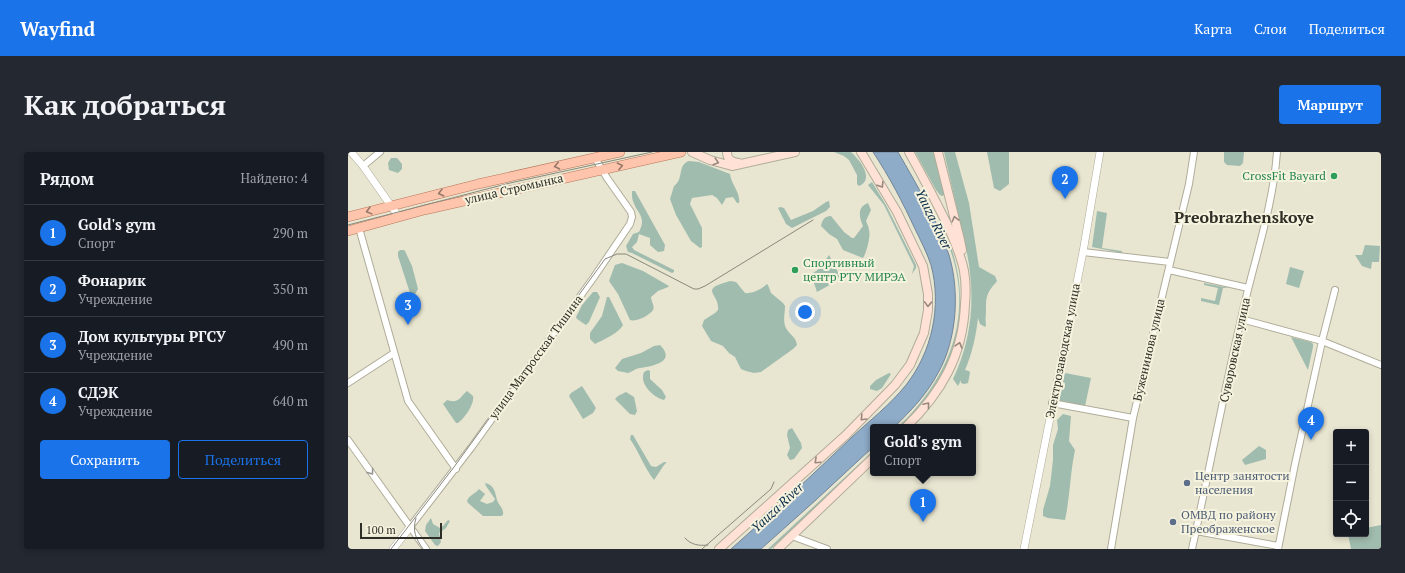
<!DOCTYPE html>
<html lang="ru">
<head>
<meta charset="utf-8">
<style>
	body { margin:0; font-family:"PT Serif",serif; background:#242831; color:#f1f3f6 }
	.controls { position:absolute; right:12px; bottom:12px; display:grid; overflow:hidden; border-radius:4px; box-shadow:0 2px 6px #0003 }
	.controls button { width:36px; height:36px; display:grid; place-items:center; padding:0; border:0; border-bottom:1px solid #363941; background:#171b24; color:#f1f3f6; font:20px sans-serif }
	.scale { position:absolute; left:12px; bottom:10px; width:82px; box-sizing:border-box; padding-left:4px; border:2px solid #2f2e26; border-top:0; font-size:11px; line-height:14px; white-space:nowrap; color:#2f2e26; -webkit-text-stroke:3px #f5f2de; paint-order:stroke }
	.you { position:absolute; left:457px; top:160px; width:14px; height:14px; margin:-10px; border:3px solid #fff; border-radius:50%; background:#1a73e8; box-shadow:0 0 0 6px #1a73e833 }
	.badge { display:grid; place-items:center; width:26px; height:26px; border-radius:50%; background:#1a73e8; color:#fff; font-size:13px; font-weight:700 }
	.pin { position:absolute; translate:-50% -33px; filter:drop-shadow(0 1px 2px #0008) }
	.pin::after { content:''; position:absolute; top:21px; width:14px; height:12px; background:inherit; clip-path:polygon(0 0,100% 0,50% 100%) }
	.popup { position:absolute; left:522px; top:272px; width:106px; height:52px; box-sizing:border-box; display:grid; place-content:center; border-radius:4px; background:#171b24; filter:drop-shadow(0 1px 3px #0005); font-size:13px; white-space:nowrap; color:#9ea1a6 }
	.popup b { font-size:15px; color:#f1f3f6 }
	.popup::after { content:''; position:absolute; left:50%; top:100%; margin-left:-8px; border:8px solid transparent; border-top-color:#171b24 }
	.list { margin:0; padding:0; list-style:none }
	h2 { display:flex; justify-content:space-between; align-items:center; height:52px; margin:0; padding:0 16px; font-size:17px }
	h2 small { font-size:13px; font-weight:400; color:#9ea1a6 }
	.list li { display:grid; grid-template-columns:26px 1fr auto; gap:12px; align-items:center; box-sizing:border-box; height:56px; padding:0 16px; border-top:1px solid #363941 }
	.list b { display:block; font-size:15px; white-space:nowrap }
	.list p { margin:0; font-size:13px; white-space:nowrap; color:#9ea1a6 }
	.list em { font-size:13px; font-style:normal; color:#9ea1a6 }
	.actions { display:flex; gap:8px; padding:12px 16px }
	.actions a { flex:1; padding:9px 0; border:1px solid #1a73e8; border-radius:4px; text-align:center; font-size:14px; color:#1a73e8 }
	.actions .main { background:#1a73e8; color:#fff }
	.icon { flex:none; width:22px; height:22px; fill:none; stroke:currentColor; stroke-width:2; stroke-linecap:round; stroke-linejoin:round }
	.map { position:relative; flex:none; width:1033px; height:397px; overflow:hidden; border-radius:4px }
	header { display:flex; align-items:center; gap:24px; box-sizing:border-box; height:56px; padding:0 20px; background:#1a73e8; color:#fff }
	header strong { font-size:19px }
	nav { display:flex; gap:22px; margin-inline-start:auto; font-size:14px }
	.intro { display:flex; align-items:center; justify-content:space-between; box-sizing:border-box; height:96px; padding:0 24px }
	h1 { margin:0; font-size:28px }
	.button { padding:10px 18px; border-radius:4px; background:#1a73e8; color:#fff; font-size:14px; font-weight:700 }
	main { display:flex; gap:24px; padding:0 24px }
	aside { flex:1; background:#171b24; border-radius:4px; box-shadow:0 2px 6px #0003 }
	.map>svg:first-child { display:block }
</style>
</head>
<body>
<header>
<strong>Wayfind</strong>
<nav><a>Карта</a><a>Слои</a><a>Поделиться</a></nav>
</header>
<div class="intro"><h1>Как добраться</h1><a class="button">Маршрут</a></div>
<main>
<aside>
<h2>Рядом<small>Найдено: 4</small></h2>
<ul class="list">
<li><span class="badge">1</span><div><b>Gold's gym</b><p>Спорт</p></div><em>290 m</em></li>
<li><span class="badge">2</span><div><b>Фонарик</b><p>Учреждение</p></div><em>350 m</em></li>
<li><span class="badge">3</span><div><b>Дом культуры РГСУ</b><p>Учреждение</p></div><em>490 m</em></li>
<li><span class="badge">4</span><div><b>СДЭК</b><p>Учреждение</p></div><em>640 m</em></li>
</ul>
<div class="actions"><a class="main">Сохранить</a><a>Поделиться</a></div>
</aside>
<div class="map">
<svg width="1033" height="397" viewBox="0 0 1033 397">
	<rect width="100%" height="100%" fill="#e8e5d1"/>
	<path fill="#a0bcae" d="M486,0h17c9,8 24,27 8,34l-2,-2v-9l-8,-15 -5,-4z
		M567,0h20l9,39v4l-2,1 -2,-1 -4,-5z
		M596,0h11l14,51 10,64 16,9 2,5c-10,12 -11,14 -11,29 0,6 -1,9 0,15l-1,2 -5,-3 -2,-6c-2,18 -6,36 -13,52l4,1 1,2 -2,10 -4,1 -3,-1v-3l-3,6 -5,-7c22,-46 23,-94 10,-143 -2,-6 -2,-12 -4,-18 -5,-22 -10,-44 -15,-66z
		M639,0h22v32l-9,7 -6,-3z
		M876,0h20l-1,11 -3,3 -13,-1 -3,-3z
		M43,6h6l5,6v5l-4,4 -9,-3 -1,-7z
		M341,9l10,1 31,12c1,10 11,19 9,29h-2l-4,-6 -7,1 -4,7 -5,-7 -5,-3 -20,3 -2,6 12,24v19l-2,1 -9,-7 -15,-26 -6,-16 4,-13c10,-6 3,-21 15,-25z
		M524,30l14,23 30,60v3l-4,6 2,-8 -30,-61 -16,-20z
		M284,39h3l30,54 -1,6 -6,1 -8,-7v-7l-11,-4 -2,8 -5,5 2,3 40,20v2l-2,1 -40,-20 -4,-1 -2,-6 7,-12 6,-2c8,-16 -2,-18 -6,-31 -1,-2 -1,-7 -1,-10z
		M481,49l1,6 -4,4 -34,17 -6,-4 -8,-16 2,-1 4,1 7,12 22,-9 13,-9z
		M520,51l3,7 -5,11c1,3 3,6 3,9 2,6 -3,24 -6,28l-20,-8 -6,-11 -8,-5 -8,-8c1,-6 4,-10 10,-10l13,16 8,6h2l9,-12c-4,-9 -6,-19 5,-23z
		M749,59l10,2 -5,35 20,3v2l-30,-6z
		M600,92h2c6,17 10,35 10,54 2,54 -23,91 -59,129h-3c51,-49 78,-113 50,-183z
		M1017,93l15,1 -1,16h-7l-1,7 -9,-3 -7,-11h7z
		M52,98h4l1,1 7,15 6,23 -4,7h-2l-2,-3 -12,-37v-4z
		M481,103l11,21 -5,6 -18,10 -5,-15v-3l8,-6z
		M274,111l21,8 26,15 -1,1 -10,4 -7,6c0,4 4,9 2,13 -4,6 -17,12 -23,10l-12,-26 -9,-13 6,-16z
		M942,115l14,4 -5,17 -13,-4z
		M382,129l6,1 9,11c8,1 17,-4 22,-9l1,1 3,8 12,10 2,3c0,7 -2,13 0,20 3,8 11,10 12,19l-4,4 -32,23 -7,1 -8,-2 -5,-2 -6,-12 -6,-4 -6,-7 -12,-5 -9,-15 2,-6 11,-7 3,-3c2,-17 -21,-20 12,-29z
		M856,131l25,5h-6l-4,17 -18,-4v-3l14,3 3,-13 -14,-3z
		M245,140h4l3,5 -11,25 -3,3 -9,-6 -1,-2 6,-12z
		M259,145h2l14,28c-4,8 -20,15 -28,19l-5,-5v-6l12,-17z
		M943,185l20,5 2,2v3l-5,23z
		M312,193c17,17 -8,21 -20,23 -4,0 -8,4 -12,5l-10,-2 -3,-3 7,-9 19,-6 13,-7z
		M300,218l2,1v8l12,11 4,7 -2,3c-11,-3 -25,-16 -20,-28z
		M541,221l2,1 -9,14 -5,3 -7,-2v-3l6,-6z
		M717,221l26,5 -6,28 -26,-5 3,-12h2l1,-6 -2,-1z
		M234,234l14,22 -3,5 -10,6 -14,-23 2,-3z
		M119,239l6,5c2,8 -9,23 -15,27h-2l-13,-19 4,-4c12,4 13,-3 20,-9z
		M278,240l8,5 3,14 -2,4 -5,-1 -15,-15 3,-3z
		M715,262l8,2 -2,25 6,9c-5,24 -5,47 -10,70l-17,-2 -5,-2v-6l7,-24 3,-26v-15l5,-16 -1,-9z
		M444,276l9,15 1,5 -8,11 -4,1 -3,-5 3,-7 -3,-13 1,-5z
		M283,283h2l18,31 5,1 8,-5h2v1l-2,2 -10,15c-10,-13 -15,-28 -24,-41z
		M911,294l7,4v9l-21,6 -3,-5z
		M525,299v3l-102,95h-3z
		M137,331c10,2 10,10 12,17 2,6 7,8 6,15l-2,1h-18l-15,-13 -1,-2c2,-6 8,-7 12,-12l6,5 -5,7 7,3 6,-2 2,-3 -9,-13z
		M83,366l2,6 7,4 3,-2 5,-6 2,1 -4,7 -7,5 2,9 -3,4 -3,-1 -10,-14 1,-6z
		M1033,373v24h-30l-3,-15h18v-6z"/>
	<path fill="#8eabc8" stroke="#728697" d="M525,0h25c19,33 39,67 51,103 11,36 8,85 -11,118 -11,21 -27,38 -44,54h-21v20l-56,52 -56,50h-30c41,-36 80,-73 120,-111 18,-17 39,-33 55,-53 26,-33 36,-79 25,-120 -4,-12 -10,-24 -16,-36 -12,-26 -26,-53 -42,-77z"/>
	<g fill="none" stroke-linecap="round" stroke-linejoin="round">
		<g stroke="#afac99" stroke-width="8">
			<path id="minor" d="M15,14l17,-14
				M11,76l49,173 48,68
				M735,100l87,10
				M821,118l79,18
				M893,167l81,22 59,24
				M0,231l46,-30
				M704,251l81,15
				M0,288l78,109
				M62,375l61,-79 123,-171 36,-53 2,-7 -1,-5 -24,-34 -12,-20
				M848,379l82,15
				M444,384l35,13
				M763,397l22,-131 56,-234 5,-32
				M844,397c17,-78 32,-157 50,-234 12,-55 31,-107 35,-163
				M930,397l17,-85 28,-127 12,-47"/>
		</g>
		<g stroke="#afac99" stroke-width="8">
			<path id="tertiary" d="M3,0l12,14 36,51
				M45,397l17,-22
				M676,397l59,-297 17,-100"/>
		</g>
		<g stroke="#afac99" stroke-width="10">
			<path id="secondary" d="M344,0l18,8 22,6 63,-14
				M379,0c0,8 5,10 12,11
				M590,0l22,88 2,10
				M558,275c36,-35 57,-72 59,-123 1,-11 1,-22 -1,-33 -3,-17 -11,-33 -18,-49 -12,-24 -24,-47 -37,-70
				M371,397l127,-114 49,-50 15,-20 14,-32 4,-23v-16l-5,-28 -26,-54 -36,-60
				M430,397l95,-91"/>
		</g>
		<g stroke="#b67659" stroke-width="10">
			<path id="primary" d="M0,65l130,-33 142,-32
				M0,79l76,-21 257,-58"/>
		</g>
		<use href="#minor" stroke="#fff" stroke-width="6"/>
		<use href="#tertiary" stroke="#fff" stroke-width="7"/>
		<use href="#secondary" stroke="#ffe2d5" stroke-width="8"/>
		<use href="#primary" stroke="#fec4ac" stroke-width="9"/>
		<path stroke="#8a887a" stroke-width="1" d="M0,73l162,-42 142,-31
			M68,366c-4,13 0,21 7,31
			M337,386c6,7 14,8 23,7
			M43,397l63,-82 151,-208 12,-5h9l68,35h4l7,-3 108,-66
			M354,397l69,-60 3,-7"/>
	</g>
	<defs><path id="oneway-chevron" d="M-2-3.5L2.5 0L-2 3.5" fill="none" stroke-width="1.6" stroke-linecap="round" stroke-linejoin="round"/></defs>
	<g stroke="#97887e">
		<use href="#oneway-chevron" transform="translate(368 10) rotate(17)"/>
		<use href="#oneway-chevron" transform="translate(533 33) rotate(58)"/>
		<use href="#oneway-chevron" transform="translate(607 67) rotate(-104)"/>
		<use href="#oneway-chevron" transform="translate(580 152) rotate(92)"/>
		<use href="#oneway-chevron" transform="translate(611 193) rotate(-74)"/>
		<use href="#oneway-chevron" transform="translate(579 253) rotate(-50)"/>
		<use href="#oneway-chevron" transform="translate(515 266) rotate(134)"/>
		<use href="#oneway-chevron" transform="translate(469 309) rotate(137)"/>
	</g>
	<g stroke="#967969">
		<use href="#oneway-chevron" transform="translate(209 14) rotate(168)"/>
		<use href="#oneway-chevron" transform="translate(272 14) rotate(-13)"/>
		<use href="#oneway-chevron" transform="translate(93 41) rotate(166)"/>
		<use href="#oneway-chevron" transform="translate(21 59) rotate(165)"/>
	</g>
	<use stroke="#979692" href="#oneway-chevron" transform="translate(23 320) rotate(54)"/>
	<g fill="#2e9e5b" stroke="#f5f2de" stroke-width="1.5">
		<circle cx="986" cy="24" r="4"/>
		<circle cx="447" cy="118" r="4"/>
	</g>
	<g fill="#5c6f8a" stroke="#f5f2de" stroke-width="1.5">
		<circle cx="839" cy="331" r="4"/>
		<circle cx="825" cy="370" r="4"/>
	</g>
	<g text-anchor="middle" stroke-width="4" stroke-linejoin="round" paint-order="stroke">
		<g font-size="12" fill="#27864d" stroke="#f5f2de" text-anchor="end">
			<text x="978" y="28">CrossFit Bayard</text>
			<text x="455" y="115" text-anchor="start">Спортивный<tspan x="455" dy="14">центр РТУ МИРЭА</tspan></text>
		</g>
		<g font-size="12" fill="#2f2e26" stroke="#f5f2de">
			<text transform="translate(166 37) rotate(-13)" y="4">улица Стромынка</text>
			<text transform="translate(801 198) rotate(-77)" y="4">Буженинова улица</text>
			<text transform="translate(887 198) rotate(-78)" y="4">Суворовская улица</text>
			<text transform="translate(715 199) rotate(-79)" y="4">Электрозаводская улица</text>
			<text transform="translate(188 205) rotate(-54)" y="4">улица Матросская Тишина</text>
		</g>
		<g font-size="12" fill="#4e5e75" stroke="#f5f2de" text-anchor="start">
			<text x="847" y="328">Центр занятости<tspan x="847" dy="14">населения</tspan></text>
			<text x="833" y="367">ОМВД по району<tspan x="833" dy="14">Преображенское</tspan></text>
		</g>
		<g font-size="13" font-style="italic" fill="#082b48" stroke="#f5f2de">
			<text transform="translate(586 67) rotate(64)" y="5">Yauza River</text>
			<text transform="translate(429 355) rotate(-43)" y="5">Yauza River</text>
		</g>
		<g font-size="16" font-weight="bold" fill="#2f2e26" stroke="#f5f2de">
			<text x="896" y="71">Preobrazhenskoye</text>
		</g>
	</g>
</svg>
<div class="controls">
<button>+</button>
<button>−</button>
<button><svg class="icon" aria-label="locate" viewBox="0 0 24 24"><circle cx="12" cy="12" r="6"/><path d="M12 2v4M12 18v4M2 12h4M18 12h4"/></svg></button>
</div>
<div class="scale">100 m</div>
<div class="you"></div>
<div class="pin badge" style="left:575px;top:370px">1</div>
<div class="popup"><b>Gold's gym</b>Спорт</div>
<div class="pin badge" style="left:717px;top:47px">2</div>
<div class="pin badge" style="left:60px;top:173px">3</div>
<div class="pin badge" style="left:963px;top:288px">4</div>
</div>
</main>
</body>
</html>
